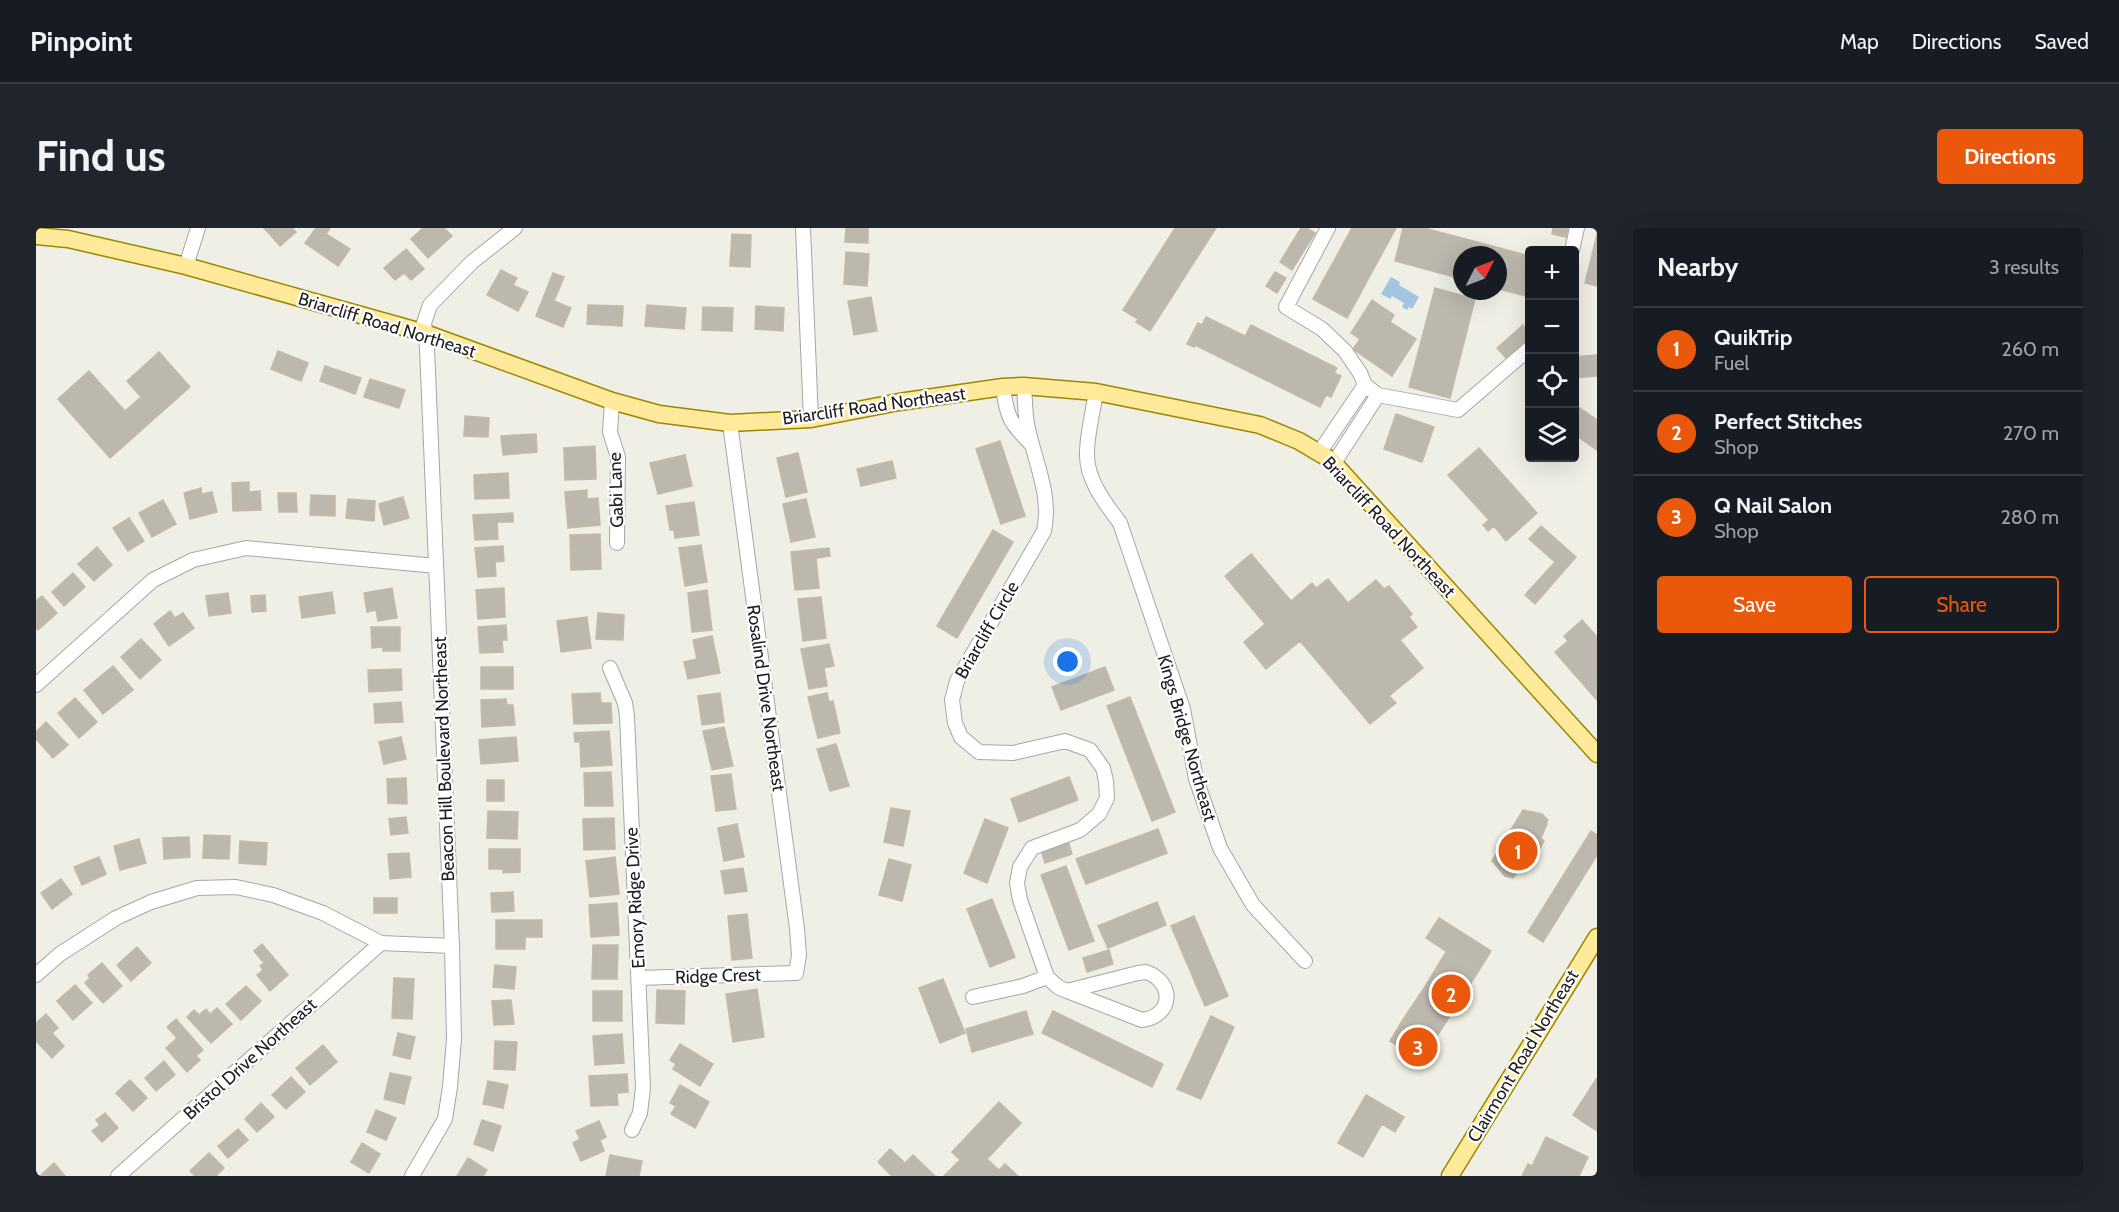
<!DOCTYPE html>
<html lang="en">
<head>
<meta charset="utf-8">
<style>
	body { margin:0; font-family:Cabin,sans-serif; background:#20242c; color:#f1f3f6 }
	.controls { position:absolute; right:18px; top:18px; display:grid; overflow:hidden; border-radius:6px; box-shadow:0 6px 24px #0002 }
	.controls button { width:54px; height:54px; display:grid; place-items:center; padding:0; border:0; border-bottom:2px solid #363941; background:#171b24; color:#f1f3f6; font:30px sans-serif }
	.compass { position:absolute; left:1417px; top:18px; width:54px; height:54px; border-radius:50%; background:#171b24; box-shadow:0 6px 24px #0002; rotate:48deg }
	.you { position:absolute; left:1032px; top:434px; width:21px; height:21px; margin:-15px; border:4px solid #fff; border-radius:50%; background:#1a73e8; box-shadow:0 0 0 9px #1a73e833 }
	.badge { display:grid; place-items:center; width:39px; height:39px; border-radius:50%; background:#ea580c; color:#fff; font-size:20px; font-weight:700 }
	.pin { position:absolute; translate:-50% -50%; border:3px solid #fff; box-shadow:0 2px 6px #0006 }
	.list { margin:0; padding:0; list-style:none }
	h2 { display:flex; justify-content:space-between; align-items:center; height:78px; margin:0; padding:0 24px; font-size:26px }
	h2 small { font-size:20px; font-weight:400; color:#9ea1a6 }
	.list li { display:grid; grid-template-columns:39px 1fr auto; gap:18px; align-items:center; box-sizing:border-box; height:84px; padding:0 24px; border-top:2px solid #363941 }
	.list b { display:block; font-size:22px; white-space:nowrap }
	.list p { margin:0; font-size:20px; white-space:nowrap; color:#9ea1a6 }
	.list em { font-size:20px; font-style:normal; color:#9ea1a6 }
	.actions { display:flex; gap:12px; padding:18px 24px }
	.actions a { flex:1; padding:14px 0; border:2px solid #ea580c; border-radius:6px; text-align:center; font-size:21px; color:#ea580c }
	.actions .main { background:#ea580c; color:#fff }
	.icon { flex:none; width:33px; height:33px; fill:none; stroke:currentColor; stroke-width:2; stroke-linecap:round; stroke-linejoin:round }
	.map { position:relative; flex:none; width:1561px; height:948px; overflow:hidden; border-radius:6px }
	header { display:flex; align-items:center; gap:36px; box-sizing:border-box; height:84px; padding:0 30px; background:#171b24; border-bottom:2px solid #363941 }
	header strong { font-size:28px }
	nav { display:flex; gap:33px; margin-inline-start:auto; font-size:21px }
	.intro { display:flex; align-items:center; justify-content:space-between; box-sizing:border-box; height:144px; padding:0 36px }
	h1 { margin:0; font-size:42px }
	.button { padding:15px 27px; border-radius:6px; background:#ea580c; color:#fff; font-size:21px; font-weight:700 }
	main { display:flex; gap:36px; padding:0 36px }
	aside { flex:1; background:#171b24; border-radius:6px; box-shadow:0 6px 24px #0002 }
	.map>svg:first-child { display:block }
</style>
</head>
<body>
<header>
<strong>Pinpoint</strong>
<nav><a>Map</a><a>Directions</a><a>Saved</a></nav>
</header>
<div class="intro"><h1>Find us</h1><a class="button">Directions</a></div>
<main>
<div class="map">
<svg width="1561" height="948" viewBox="0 0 1561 948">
	<rect width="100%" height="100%" fill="#f0efe5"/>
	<path fill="#a3c5e0" d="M1355,49l9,5 -1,3 20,12 -7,12 -3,-2 -2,3 -5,-3 2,-4 -12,-7 -2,3 -9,-5z"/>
	<path fill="#bdb8ae" stroke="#c3b9a6" stroke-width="1.5" d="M228,0h28l4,4 -16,14z
		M280,0h14l-4,6 24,15 -12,17 -33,-23z
		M387,0h21l8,8 -24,22 -17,-19z
		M810,0h22v15l-23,-1z
		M1139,0h41l-66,103 -14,-9 2,-3 -15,-9z
		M1265,0h6l8,5 -23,37 -12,-8z
		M1316,0h44l-49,90 -34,-19z
		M1367,0h21l106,28v41l-32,-8v-34h-36v24l-67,-18z
		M1517,0h15l-2,9 -14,-3z
		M696,6l19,1 -1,32 -20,-1z
		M1561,6v52l-12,-3z
		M370,21l18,20 -13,11 -7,-7 -9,7 -11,-12z
		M810,24l23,2 -2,32 -23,-2z
		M465,42l16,8 -4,7 15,7 -10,19 -31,-16z
		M1239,44l11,6 -9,15 -11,-7z
		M517,45l11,4 -10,24 17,7 -8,19 -27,-11z
		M1399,60l40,11 -25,99 -41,-11z
		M835,69l6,34 -23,4 -6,-34z
		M1336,72l22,15 -4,7 26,17 -24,37 -39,-27 7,-10 -9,-6z
		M552,77l35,1 -1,20 -35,-2z
		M611,77l39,3 -2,21 -39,-3z
		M720,78l28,2 -1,23 -28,-2z
		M667,79l30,1 -1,23 -30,-1z
		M1170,89l39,19 6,-11 86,43 -3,5 7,3 -10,21 -5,-2 -6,12 -125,-62 -1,2 -7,-3 11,-21 4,2z
		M1487,97l7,8v4l-24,21 -9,-10z
		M242,123l30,12 -7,18 -30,-12z
		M123,124l31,35 -80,71 -52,-59 31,-28 36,40 16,-14 -14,-16z
		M1561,127v21l-23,2v-21z
		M289,138l36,12 -6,16 -35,-13z
		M334,151l35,11 -6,18 -35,-11z
		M1538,176l23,16v30l-23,-16z
		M1360,186l38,13 -12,35 -38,-13z
		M429,188l24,2 -1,19 -24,-1z
		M500,206l1,18 -34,3 -2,-19z
		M964,213l25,75 -24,8 -25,-75z
		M559,218l1,33 -31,1 -1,-32z
		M1443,220l58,65 -31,28 -12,-15 -6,5 -5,-6 6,-5 -41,-45z
		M762,225l9,39 -21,5 -9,-39z
		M649,227l7,31 -34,8 -8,-31z
		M856,233l4,17 -35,8 -4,-17z
		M472,245l1,25 -34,1 -1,-24z
		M213,254v10l11,-1 1,19 -28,1 -1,-28z
		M165,260l1,6 10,-2 5,20 -27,7 -6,-26z
		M551,262v9l11,-1 2,27 -32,3 -3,-36z
		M242,265h18l1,19h-18z
		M275,267l24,1v20l-25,-1z
		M367,269l6,21 -25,7 -5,-21z
		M312,271l27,2 -1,20 -28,-3z
		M770,271l9,38 -24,5 -8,-38z
		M127,272l13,24 -24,13 -13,-24z
		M658,274l5,33 -24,3 -1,-8h-4l-4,-24z
		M477,285v9h-16l1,17 -23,1 -2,-25z
		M93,290l15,23 -16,10 -15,-23z
		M1505,298l35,31 -41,47 -10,-9 30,-33 -26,-23z
		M957,302l20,12 -56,96 -20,-12z
		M564,306l1,35 -30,1 -1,-35z
		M665,317l6,37 -22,4 -6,-38z
		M467,318l1,15 -9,1 1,14 -18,1 -3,-29z
		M61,319l15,18 -18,16 -16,-17z
		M793,320l1,8 -14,2 3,30 -24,2 -4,-38z
		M1215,326l40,47 21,-18 4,5 12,-9 20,24 28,-23 8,9 5,-3 23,28 -3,3 8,10 -17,13 23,28 -34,28 7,7 -26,21 -70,-83 -34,28 -22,-27 21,-18 -40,-48z
		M37,345l12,14 -21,19 -12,-14z
		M356,360l5,30 -19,3 -2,-11 -9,2 -3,-19z
		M468,360l1,29 -27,2 -2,-29z
		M671,362l5,40 -20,2 -4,-39z
		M296,364l3,21 -33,5 -3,-21z
		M192,365l3,20 -22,3 -3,-20z
		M229,367l1,16 -14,1 -1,-16z
		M6,368l15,17 -19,17 -2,-2v-27z
		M785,369l5,41 -23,3 -5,-42z
		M134,383l5,7 8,-5 11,15 -25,18 -15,-22z
		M562,385l26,2 -1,25 -27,-1z
		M551,389l4,31 -30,4 -4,-31z
		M1546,392l15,17v63l-42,-48 13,-11 -4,-5z
		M470,397l1,15h-5l1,12 -23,1 -2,-26z
		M335,399h29v24h-17v-4l-11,1z
		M676,408l8,37 -32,6 -4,-17 13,-3 -4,-19z
		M105,411l20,21 -21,19 -19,-22z
		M793,416l5,22 -10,2 3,18 -18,3 -8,-40z
		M77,438l20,24 -30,24 -19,-24z
		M445,439h32v22h-32z
		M1069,439l9,23 -53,20 -9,-23z
		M365,441l1,21 -33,2 -1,-22z
		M564,465l1,10h10l1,20 -38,1 -2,-30z
		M684,465l4,29 -22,3 -4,-29z
		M791,465l2,9 4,-1 7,32 -22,5 -10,-41z
		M1094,469l45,115 -23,9 -45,-115z
		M39,470l22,24 -18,16 -21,-25z
		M470,471l1,6h6l2,20 -33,2 -1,-27z
		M365,474l2,20 -28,1 -1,-19z
		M10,494l22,23 -15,13 -17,-19v-7z
		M688,499l9,39 -21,4 -9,-39z
		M573,503l3,34 -31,2 -1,-25h-5l-1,-9z
		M365,509l5,22 -22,5 -5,-22z
		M480,509l2,24 -37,3 -2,-24z
		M800,516l13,42 -19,5 -13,-42z
		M575,544l2,34h-28l-1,-33z
		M695,546l5,35 -20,2 -5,-35z
		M1033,549l9,23 -59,22 -8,-23z
		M370,550l1,26 -19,-1 -1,-24z
		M451,552h17v21h-17z
		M855,580l19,3 -7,35 -19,-4z
		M1487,582l19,4 6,6 -2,3 1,1 -6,14 3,3 -14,24 -5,-2 -12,15 -8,-2 -13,-15z
		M452,583l30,1 -1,27 -30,-1z
		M370,589l2,16 -17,2 -2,-16z
		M578,590l1,31 -31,1 -1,-31z
		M949,591l23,9 -21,55 -23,-10z
		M701,596l7,33 -20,4 -6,-33z
		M1122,601l9,24 -81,31 -10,-25z
		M1555,603l6,4v20l-54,87 -15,-10z
		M168,607l26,1 -1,23 -26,-1z
		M153,609l1,20 -26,2 -1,-21z
		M103,611l7,24 -26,7 -6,-24z
		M204,613l27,2 -1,22 -27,-2z
		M1032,613l4,13 -27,9 -4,-13z
		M453,621h31v23l-17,1v-4h-14z
		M373,625l2,24 -21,2 -2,-25z
		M63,629l7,17 -24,11 -8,-18z
		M579,629l4,37 -29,3 -4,-36z
		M853,631l22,6 -9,36 -23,-6z
		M1030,638l28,75 -25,9 -28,-75z
		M707,640l4,23 -22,3 -4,-23z
		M25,651l11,15 -20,15 -11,-16z
		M477,664l1,19 -22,1 -1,-19z
		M338,670h23v15h-23z
		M956,671l23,58 -25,10 -23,-58z
		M1121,674l9,23 -58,23 -10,-22z
		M581,675l2,32 -28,2 -2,-32z
		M711,686l5,44 -20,2 -4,-44z
		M1158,688l34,80 -23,10 -34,-80z
		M1403,690l52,33 -13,21 -52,-34z
		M460,692h46v17h-17v12h-29z
		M226,716l26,31 -18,16 -13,-16 6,-5 -3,-4 4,-3 -10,-12z
		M557,717h25l-1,34h-25z
		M101,719l14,16 -20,18 -14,-16z
		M1073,722l4,14 -26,8 -4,-14z
		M1410,724l32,20 -23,36 -31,-20z
		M66,735l20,23 -19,17 -18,-20 5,-5 -2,-3z
		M459,737l21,2 -2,22 -21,-2z
		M358,750l20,1 -2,40 -20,-1z
		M907,751l22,54 -25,10 -21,-55z
		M39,757l17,18 -19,17 -16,-19z
		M210,758l15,15 -20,19 -15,-16z
		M1388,760l31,20 -21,33 -32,-20z
		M721,761l7,48 -31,5 -7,-48z
		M621,762l28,1 -1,33 -28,-1z
		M557,763h29v30h-29z
		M475,772l3,24 -20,1 -2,-24z
		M181,780l15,16 -21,19 -24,-26 7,-7 5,5 7,-6 4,5z
		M990,783l7,23 -61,18 -6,-23z
		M1017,783l110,53 -11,23 -110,-54z
		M10,786l12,14 -6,5 12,13 -12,12 -16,-17v-18z
		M1175,788l23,11 -33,72 -24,-10z
		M140,791l27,31 -7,6 4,4 -13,12 -21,-24 11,-10 -10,-11z
		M1366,793l32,20 -13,20 -31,-20z
		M362,805l17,4 -5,22 -17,-4z
		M586,806l2,29 -29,2 -2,-29z
		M459,813l22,1 -2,28 -21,-1z
		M644,816l33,20 -13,22 -27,-17 3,-5 -6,-4z
		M287,817l14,17 -27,23 -14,-17z
		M128,833l11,14 -19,16 -11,-13z
		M354,845l21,4 -7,27 -20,-5z
		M591,846l1,18 -11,1 1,12 -27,1 -2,-30z
		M255,849l14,15 -19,17 -14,-14z
		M1561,850v53l-24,-16z
		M94,852l17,18 -14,13 -17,-18z
		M452,853l20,4 -5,23 -20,-4z
		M644,857l29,17 -14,26 -24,-14 5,-8 -6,-3z
		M1330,867l38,22 -9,15 -13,-8 -19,33 -25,-14z
		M963,874l22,21 -34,36 12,11 6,-6 13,12h-74l16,-16 -8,-8z
		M225,875l13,14 -17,15 -12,-13z
		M340,882l20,8 -10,22 -19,-8z
		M69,885l13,15 -16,14 -10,-11 8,-6 -4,-5z
		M446,892l19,6 -8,25 -19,-7z
		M563,893l7,16 -6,3 4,11 -23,10 -8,-18 7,-4 -4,-8z
		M202,901l10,11 -20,18 -10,-12z
		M1510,909l42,20 -9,19h-57l6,-12 4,2z
		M326,915l18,11 -11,19 -18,-11z
		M854,921l15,14 8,-8 22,21h-43l-14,-14z
		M173,925l15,15 -8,8h-21l-5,-5z
		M574,927l32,6 -3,15h-33z
		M432,930l19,12 -4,6h-26z
		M18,935l11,13h-25z"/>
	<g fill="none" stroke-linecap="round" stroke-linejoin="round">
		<g stroke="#a6a6a6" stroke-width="16">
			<path id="minor" d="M767,0l8,191
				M1292,0l-42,79 36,22 23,22 15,22 5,12 13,10 80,15 72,-62
				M1536,22l5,-22
				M150,38l12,-38
				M988,158c1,13 1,26 3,38 7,36 25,71 17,107l-87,150 -5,19 3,23 6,14 18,15 34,1 52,-12 25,9 13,18 3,13 1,17 -8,16 -19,16 -48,18 -12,19 -3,16 3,17 27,77 11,10 9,4
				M967,159c4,32 7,35 29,58
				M1060,164c-3,19 -9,43 -9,61 -1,26 18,50 33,70l63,186 13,70 24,69 33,57 52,56
				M576,173l-2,31 8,25 -1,86
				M1283,225l46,-68
				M1298,235l44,-68
				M574,440l15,35 2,13 16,372 -3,25 -8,17
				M0,457l117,-105 40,-20 53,-12 190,18
				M1110,744c29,10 27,44 -4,48l-75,-29 71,-18z
				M0,747l24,-21 56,-36 35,-16 46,-14 39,-1 37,8 50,18 58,30 71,3
				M603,750l157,-5 3,-18 -2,-26 -67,-506
				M937,769l50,-11 24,-9
				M82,948l263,-233
				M376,948l33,-57 5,-32 4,-48 -2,-93 -25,-598 -3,-25 6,-18 42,-43 43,-34"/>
		</g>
		<g stroke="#9a8800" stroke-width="19">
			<path id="major" d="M0,8l32,3 118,27 239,67 187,68 47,13 71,9 81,-4 88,-17 104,-15 21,-1 72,6 164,33 39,16 32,19 266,294
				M1414,948l147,-239"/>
		</g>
		<use href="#minor" stroke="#fff" stroke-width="14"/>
		<use href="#major" stroke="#ffe99b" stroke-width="16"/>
	</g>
	<g text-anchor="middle" stroke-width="4.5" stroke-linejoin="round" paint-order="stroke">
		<g font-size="18" fill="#1f1f1f" stroke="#fff">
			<text transform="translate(351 97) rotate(17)" y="6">Briarcliff Road Northeast</text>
			<text transform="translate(838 178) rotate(-8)" y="6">Briarcliff Road Northeast</text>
			<text transform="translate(580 262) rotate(-92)" y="6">Gabi Lane</text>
			<text transform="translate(1353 299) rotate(47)" y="6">Briarcliff Road Northeast</text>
			<text transform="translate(951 402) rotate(-60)" y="6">Briarcliff Circle</text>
			<text transform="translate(730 470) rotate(82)" y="6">Rosalind Drive Northeast</text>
			<text transform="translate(1151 510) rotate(74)" y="6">Kings Bridge Northeast</text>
			<text transform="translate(408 531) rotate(-92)" y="6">Beacon Hill Boulevard Northeast</text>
			<text transform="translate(599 670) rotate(-93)" y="6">Emory Ridge Drive</text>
			<text transform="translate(682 748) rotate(-2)" y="6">Ridge Crest</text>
			<text transform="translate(1487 828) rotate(-59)" y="6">Clairmont Road Northeast</text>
			<text transform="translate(214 831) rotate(-42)" y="6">Bristol Drive Northeast</text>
		</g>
	</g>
</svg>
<div class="controls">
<button>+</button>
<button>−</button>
<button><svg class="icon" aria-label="locate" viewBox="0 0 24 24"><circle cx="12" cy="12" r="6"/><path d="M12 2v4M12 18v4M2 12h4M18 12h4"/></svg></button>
<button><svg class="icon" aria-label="layers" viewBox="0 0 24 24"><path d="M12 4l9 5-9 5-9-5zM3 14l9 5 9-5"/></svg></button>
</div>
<svg class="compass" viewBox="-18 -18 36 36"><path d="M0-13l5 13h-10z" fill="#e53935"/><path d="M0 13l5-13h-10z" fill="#9ea1a6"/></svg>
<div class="you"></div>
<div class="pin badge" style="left:1482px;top:623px">1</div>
<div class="pin badge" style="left:1415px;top:766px">2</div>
<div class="pin badge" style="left:1382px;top:819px">3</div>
</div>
<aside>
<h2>Nearby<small>3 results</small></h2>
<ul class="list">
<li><span class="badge">1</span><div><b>QuikTrip</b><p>Fuel</p></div><em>260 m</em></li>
<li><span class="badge">2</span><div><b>Perfect Stitches</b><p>Shop</p></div><em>270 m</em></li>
<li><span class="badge">3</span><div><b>Q Nail Salon</b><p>Shop</p></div><em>280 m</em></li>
</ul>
<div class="actions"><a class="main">Save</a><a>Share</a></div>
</aside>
</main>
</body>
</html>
